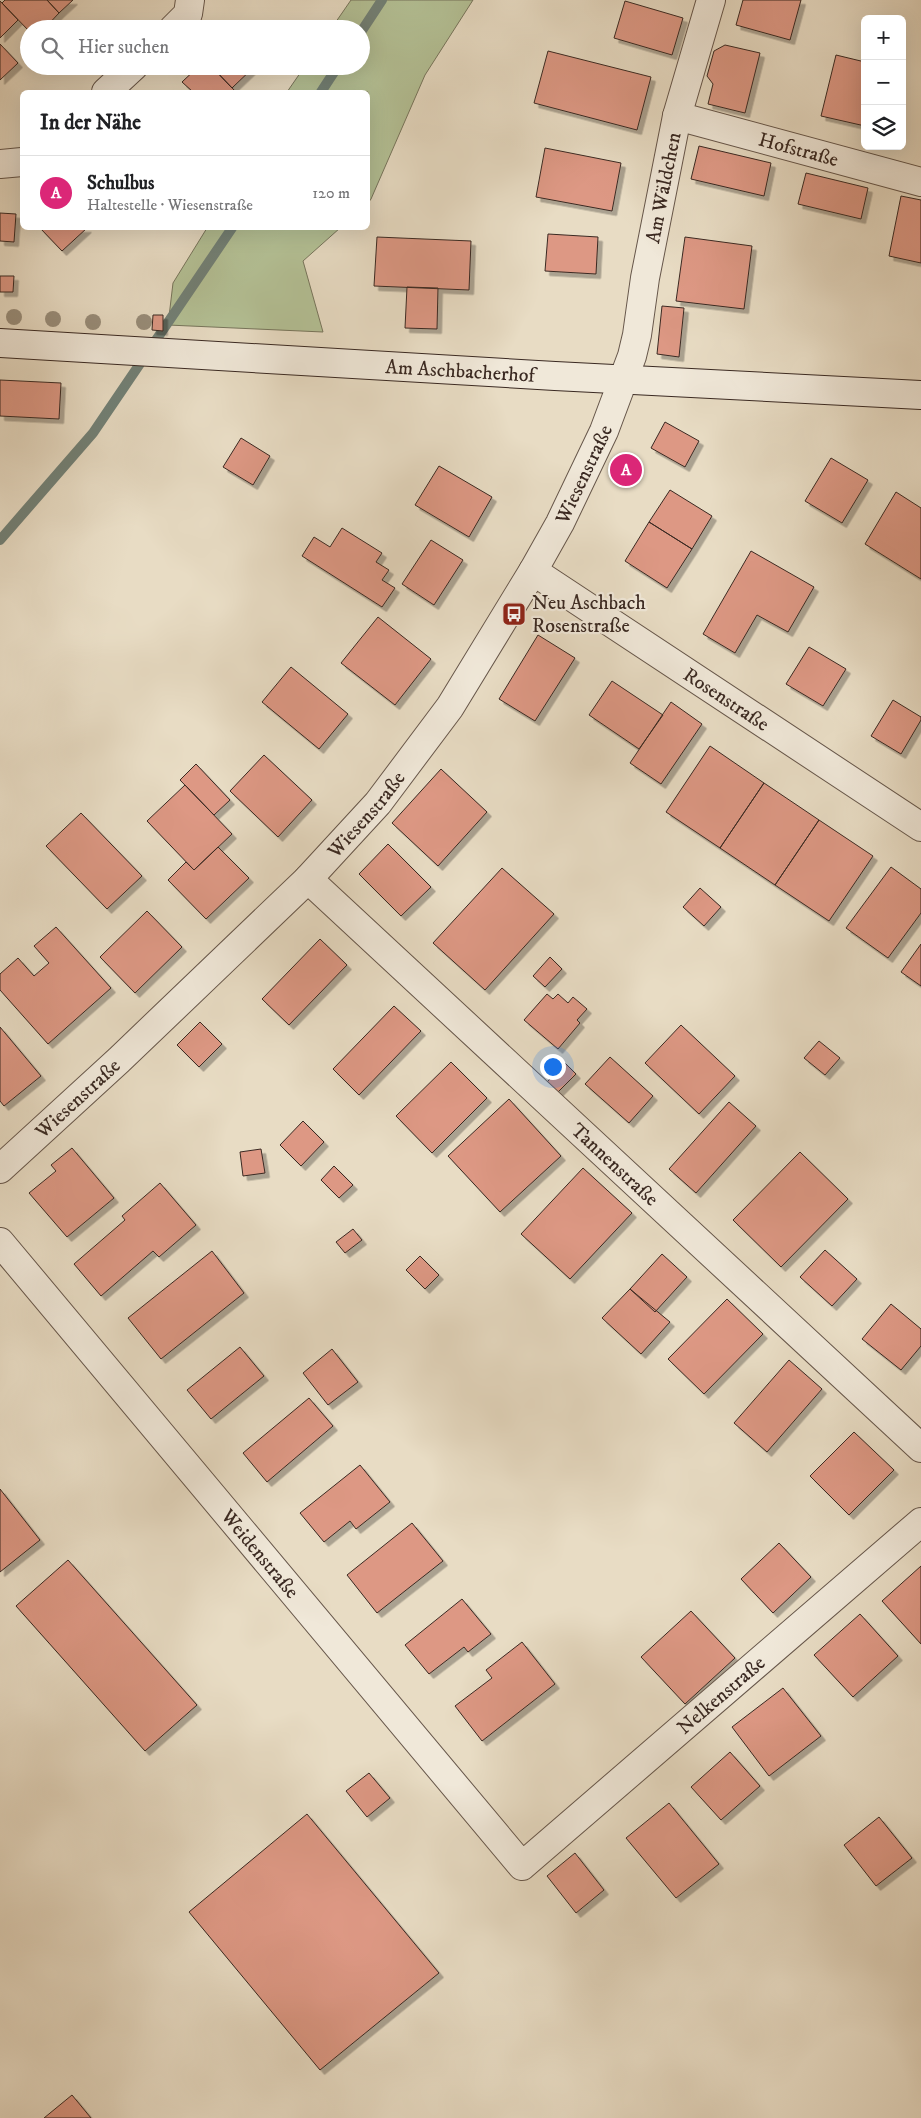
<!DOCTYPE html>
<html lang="de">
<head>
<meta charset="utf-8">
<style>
	body { margin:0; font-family:"IM FELL DW Pica",serif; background:#f2f2f2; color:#202124 }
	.controls { position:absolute; right:15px; top:15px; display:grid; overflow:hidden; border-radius:8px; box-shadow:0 5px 20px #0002 }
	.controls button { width:45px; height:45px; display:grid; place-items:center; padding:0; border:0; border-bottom:1px solid #e0e0e0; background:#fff; color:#202124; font:25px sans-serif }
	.you { position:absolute; left:552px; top:1066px; width:18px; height:18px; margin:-12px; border:4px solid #fff; border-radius:50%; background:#1a73e8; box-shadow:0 0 0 8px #1a73e833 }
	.badge { display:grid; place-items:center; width:32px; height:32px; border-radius:50%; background:#db2777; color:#fff; font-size:16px; font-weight:700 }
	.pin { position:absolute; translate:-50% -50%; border:2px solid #fff; box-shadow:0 1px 5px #0006 }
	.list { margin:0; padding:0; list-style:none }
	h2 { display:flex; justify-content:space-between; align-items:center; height:65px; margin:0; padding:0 20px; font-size:21px }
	h2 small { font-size:16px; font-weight:400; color:#757577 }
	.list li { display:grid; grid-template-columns:32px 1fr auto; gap:15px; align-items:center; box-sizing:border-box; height:75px; padding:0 20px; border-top:1px solid #e0e0e0 }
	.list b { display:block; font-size:19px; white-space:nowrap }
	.list p { margin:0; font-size:16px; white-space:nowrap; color:#757577 }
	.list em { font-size:16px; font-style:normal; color:#757577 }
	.icon { flex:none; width:28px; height:28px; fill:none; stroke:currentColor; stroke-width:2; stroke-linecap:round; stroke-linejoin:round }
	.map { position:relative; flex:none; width:921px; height:2118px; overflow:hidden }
	.search { position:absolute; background:#fff; box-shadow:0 5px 20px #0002; left:20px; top:20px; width:350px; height:55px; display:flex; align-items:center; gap:12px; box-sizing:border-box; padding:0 18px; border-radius:28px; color:#757577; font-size:19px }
	.panel { position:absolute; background:#fff; box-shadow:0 5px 20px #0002; left:20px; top:90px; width:350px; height:140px; border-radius:8px }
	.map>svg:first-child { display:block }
</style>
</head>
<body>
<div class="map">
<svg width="921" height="2118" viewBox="0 0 921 2118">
	<defs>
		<filter id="shadow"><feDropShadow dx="4.5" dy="4.5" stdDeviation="0" flood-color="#0004"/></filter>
	</defs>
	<rect width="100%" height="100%" fill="#e8dcc4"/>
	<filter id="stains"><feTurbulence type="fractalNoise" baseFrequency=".004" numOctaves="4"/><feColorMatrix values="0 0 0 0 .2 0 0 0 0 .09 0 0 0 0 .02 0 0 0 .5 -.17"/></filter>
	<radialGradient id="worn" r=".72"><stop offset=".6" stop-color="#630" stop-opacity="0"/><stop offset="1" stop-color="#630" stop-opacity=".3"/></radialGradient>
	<path fill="#b4c196" stroke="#77755c" d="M351,0h122l-48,75 -54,124 -3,4v-111h-81l18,-26h56v-37h-30z
		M207,228h133l-37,33 20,71 -155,-7 5,-42z"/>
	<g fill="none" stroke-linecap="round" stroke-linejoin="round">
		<path stroke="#728177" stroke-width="10" d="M361,32l21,-32
			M321,92l17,-26
			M0,540l93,-107 139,-205"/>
	</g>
	<path fill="#dd9884" stroke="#3a2922" filter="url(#shadow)" d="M5,0h42l12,13 -15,16h-15v2l-27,-28z
		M47,0h26l-14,13z
		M743,0h58l-11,40 -54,-15z
		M0,1l18,19 -18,18z
		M625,1l58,17 -11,37 -58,-17z
		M0,44l18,19 -18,17z
		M725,45l35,8 -15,60 -37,-9 5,-20 -6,-8 7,-25z
		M548,51l103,26 -14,53 -103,-27z
		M836,55l29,7v64l-44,-10z
		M199,66h12l25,26h-43l-11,-10z
		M211,66h44l-23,22z
		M699,146l72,17 -7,33 -73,-17z
		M545,148l76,15 -9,48 -76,-14z
		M806,173l62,15 -7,31 -63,-15z
		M901,196l20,4v63l-32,-7z
		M0,213l16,1 -2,28 -14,-1z
		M40,228h47l-25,23z
		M548,234l50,3 -2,37 -51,-3z
		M377,237l94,4 -2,49 -95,-4z
		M685,237l67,9 -8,63 -68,-8z
		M0,276h14l-1,16h-13z
		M407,287l31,1 -1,41 -32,-1z
		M662,306l22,2 -5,49 -22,-3z
		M153,315h10v16l-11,-1z
		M0,380l61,3 -2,36 -59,-3z
		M665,422l34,19 -14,26 -34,-19z
		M241,438l29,18 -17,29 -30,-18z
		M831,458l37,22 -26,43 -37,-22z
		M439,466l53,31 -23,40 -54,-32z
		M670,490l42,26 -20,33 -43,-27z
		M896,492l25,16v71l-56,-35z
		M649,522l43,27 -25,39 -42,-27z
		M342,528l40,25 -6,9 13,8 -7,10 13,8 -13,19 -80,-51 12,-19 16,10z
		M431,540l32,20 -29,45 -32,-21z
		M751,551l63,36 -26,45 -31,-17 -22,38 -32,-19z
		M378,617l53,42 -36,46 -54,-42z
		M538,635l37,23 -40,63 -36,-22z
		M809,647l37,22 -23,37 -37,-22z
		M291,667l57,47 -29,35 -57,-47z
		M612,681l51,34 -24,34 -50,-34z
		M893,700l28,17v3l-20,34 -30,-18z
		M671,702l31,22 -41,60 -31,-21z
		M710,746l54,37 -44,65 -54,-36z
		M264,755l48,45 -34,37 -48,-46z
		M196,764l34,36 -16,15 -34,-35z
		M441,769l46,43 -49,54 -46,-43z
		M764,783l55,37 -44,65 -55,-37z
		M185,785l47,49 -38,36 -47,-49z
		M81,813l61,63 -35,33 -61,-63z
		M819,820l54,36 -44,65 -54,-36z
		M388,844l43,43 -30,29 -42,-42z
		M218,847l31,31 -43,41 -38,-39 18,-18 8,8z
		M891,867l30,22v24l-33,45 -42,-30z
		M502,868l52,46 -69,76 -52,-47z
		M700,888l21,19 -17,19 -21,-19z
		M147,911l35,36 -47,46 -35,-36z
		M56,927l55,61 -63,56 -48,-54v-16l18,-16 16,18 15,-13 -15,-17z
		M320,939l27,26 -58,60 -27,-26z
		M921,944v42l-20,-14z
		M550,957l12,12 -17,18 -12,-11z
		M547,994l6,5 5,-5 10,9 5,-6 14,12 -10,11 3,3 -22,26 -34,-29z
		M394,1006l27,25 -62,64 -26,-26z
		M200,1022l22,22 -23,23 -22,-22z
		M681,1025l54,51 -36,38 -54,-51z
		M0,1027l41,49 -37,30 -4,-5z
		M819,1041l21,17 -15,17 -21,-17z
		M610,1057l43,39 -24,27 -44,-39z
		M451,1062l36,36 -55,55 -36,-37z
		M565,1063l11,11 -18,18 -11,-10z
		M509,1099l52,57 -61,56 -52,-56z
		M729,1102l27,24 -60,67 -27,-24z
		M303,1121l21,21 -23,24 -21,-21z
		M72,1148l42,50 -47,39 -38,-44 27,-22 -5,-6z
		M261,1149l4,24 -22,3 -3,-24z
		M800,1152l48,47 -67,68 -48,-47z
		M334,1166l19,19 -14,13 -18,-18z
		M583,1168l49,45 -62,66 -49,-45z
		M160,1183l36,42 -37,32 -6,-6 -52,45 -27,-32 51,-44 -3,-4z
		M353,1229l9,11 -17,13 -9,-11z
		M825,1250l32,29 -25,27 -32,-29z
		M212,1251l32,42 -83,66 -33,-41z
		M662,1254l25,23 -32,35 -25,-23z
		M420,1256l19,19 -14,14 -19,-19z
		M630,1289l40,33 -29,32 -39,-36z
		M727,1299l36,35 -59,60 -36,-35z
		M891,1304l30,25v17l-20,24 -39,-31z
		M240,1347l24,29 -53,43 -24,-29z
		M332,1349l26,33 -30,23 -25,-32z
		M789,1360l33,29 -55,63 -33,-29z
		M309,1398l24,28 -66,56 -24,-29z
		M854,1432l40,38 -45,45 -39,-39z
		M360,1465l30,37 -34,27 -6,-8 -26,21 -24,-29z
		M0,1489l40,51 -40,32z
		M412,1523l31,38 -66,52 -30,-38z
		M779,1543l32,34 -38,36 -32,-34z
		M68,1560l129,145 -52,46 -129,-145z
		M921,1566v78l-39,-43z
		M462,1599l29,35 -23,18 -4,-5 -35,27 -24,-29z
		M691,1611l44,47 -50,46 -44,-47z
		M860,1614l38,42 -45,41 -39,-42z
		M522,1642l33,42 -73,57 -27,-35 37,-28 -6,-8z
		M783,1688l38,48 -52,40 -37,-49z
		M730,1752l30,34 -39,34 -30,-33z
		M369,1773l21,25 -23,19 -21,-26z
		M669,1803l50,61 -43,34 -50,-60z
		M307,1814l132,159 -119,97 -131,-158z
		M879,1817l33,41 -36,28 -32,-41z
		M575,1853l29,37 -28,23 -29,-37z
		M72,2095l19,23h-47z"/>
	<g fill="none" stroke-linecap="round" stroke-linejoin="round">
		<g stroke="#66564a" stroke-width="30">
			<g id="street">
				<path d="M173,29l15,-15 2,-14"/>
				<path d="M106,92l28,-26"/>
				<path id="s1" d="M677,116l244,66"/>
				<path d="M0,164l22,-2"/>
				<path id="s2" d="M533,571l388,256"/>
				<path id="s3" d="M308,879l613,569"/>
				<path id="s4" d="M0,1169l119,-109 189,-181 70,-76 72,-96 83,-136 27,-48 44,-92 28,-75 5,-21 8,-57 32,-162 34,-116"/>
				<path id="s5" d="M0,1242l522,624 399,-344"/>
			</g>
		</g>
		<g stroke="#3a2922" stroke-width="30">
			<g id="secondary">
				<path id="s6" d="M0,343l555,33 366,19"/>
			</g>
		</g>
		<use href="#street" stroke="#f0e8d9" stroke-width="28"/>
		<use href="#secondary" stroke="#f0e8d9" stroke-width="28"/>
	</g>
	<g fill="#998e7b">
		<circle cx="14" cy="317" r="8"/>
		<circle cx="53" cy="319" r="8"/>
		<circle cx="93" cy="322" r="8"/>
		<circle cx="144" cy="322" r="8"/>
	</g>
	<defs>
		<g id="bus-square" transform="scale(1.25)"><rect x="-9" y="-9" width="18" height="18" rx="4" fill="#8f2418" stroke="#f0e8d9"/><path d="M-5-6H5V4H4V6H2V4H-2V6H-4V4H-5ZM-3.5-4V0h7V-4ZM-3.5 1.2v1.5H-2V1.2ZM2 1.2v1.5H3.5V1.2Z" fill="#fff"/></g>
	</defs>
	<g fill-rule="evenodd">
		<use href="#bus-square" x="514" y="614"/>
	</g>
	<g text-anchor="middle" stroke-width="4.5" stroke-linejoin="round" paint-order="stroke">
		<g font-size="20" fill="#3a2922" stroke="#f0e8d9">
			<text dy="7" stroke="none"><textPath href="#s1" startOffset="126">Hofstraße</textPath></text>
			<text dy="7" stroke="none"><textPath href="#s4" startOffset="1214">Am Wäldchen</textPath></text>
			<text dy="7" stroke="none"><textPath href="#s6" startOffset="461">Am Aschbacherhof</textPath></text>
			<text dy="7" stroke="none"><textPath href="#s4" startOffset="915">Wiesenstraße</textPath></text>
			<text dy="7" stroke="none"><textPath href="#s2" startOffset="232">Rosenstraße</textPath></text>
			<text dy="7" stroke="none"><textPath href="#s4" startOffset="510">Wiesenstraße</textPath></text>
			<text dy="7" stroke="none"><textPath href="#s4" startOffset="105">Wiesenstraße</textPath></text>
			<text dy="7" stroke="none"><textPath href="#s3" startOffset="419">Tannenstraße</textPath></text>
			<text dy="7" stroke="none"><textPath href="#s5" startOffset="406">Weidenstraße</textPath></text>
			<text dy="7" stroke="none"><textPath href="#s5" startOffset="1076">Nelkenstraße</textPath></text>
		</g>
		<g font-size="20" fill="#3a2922" stroke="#f0e8d9" text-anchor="start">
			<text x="532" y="609">Neu Aschbach<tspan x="532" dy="23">Rosenstraße</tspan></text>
		</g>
	</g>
	<rect width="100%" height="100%" filter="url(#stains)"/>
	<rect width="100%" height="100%" fill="url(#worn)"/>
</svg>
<div class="controls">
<button>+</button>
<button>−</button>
<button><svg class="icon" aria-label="layers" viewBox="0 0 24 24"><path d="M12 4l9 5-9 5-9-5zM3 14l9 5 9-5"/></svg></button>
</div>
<div class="you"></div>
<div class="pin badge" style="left:626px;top:470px">A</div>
<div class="search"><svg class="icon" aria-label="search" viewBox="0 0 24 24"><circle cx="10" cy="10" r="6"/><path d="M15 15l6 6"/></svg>Hier suchen</div>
<section class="panel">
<h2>In der Nähe<small></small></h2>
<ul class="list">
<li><span class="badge">A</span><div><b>Schulbus</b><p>Haltestelle · Wiesenstraße</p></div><em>120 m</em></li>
</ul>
</section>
</div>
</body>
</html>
